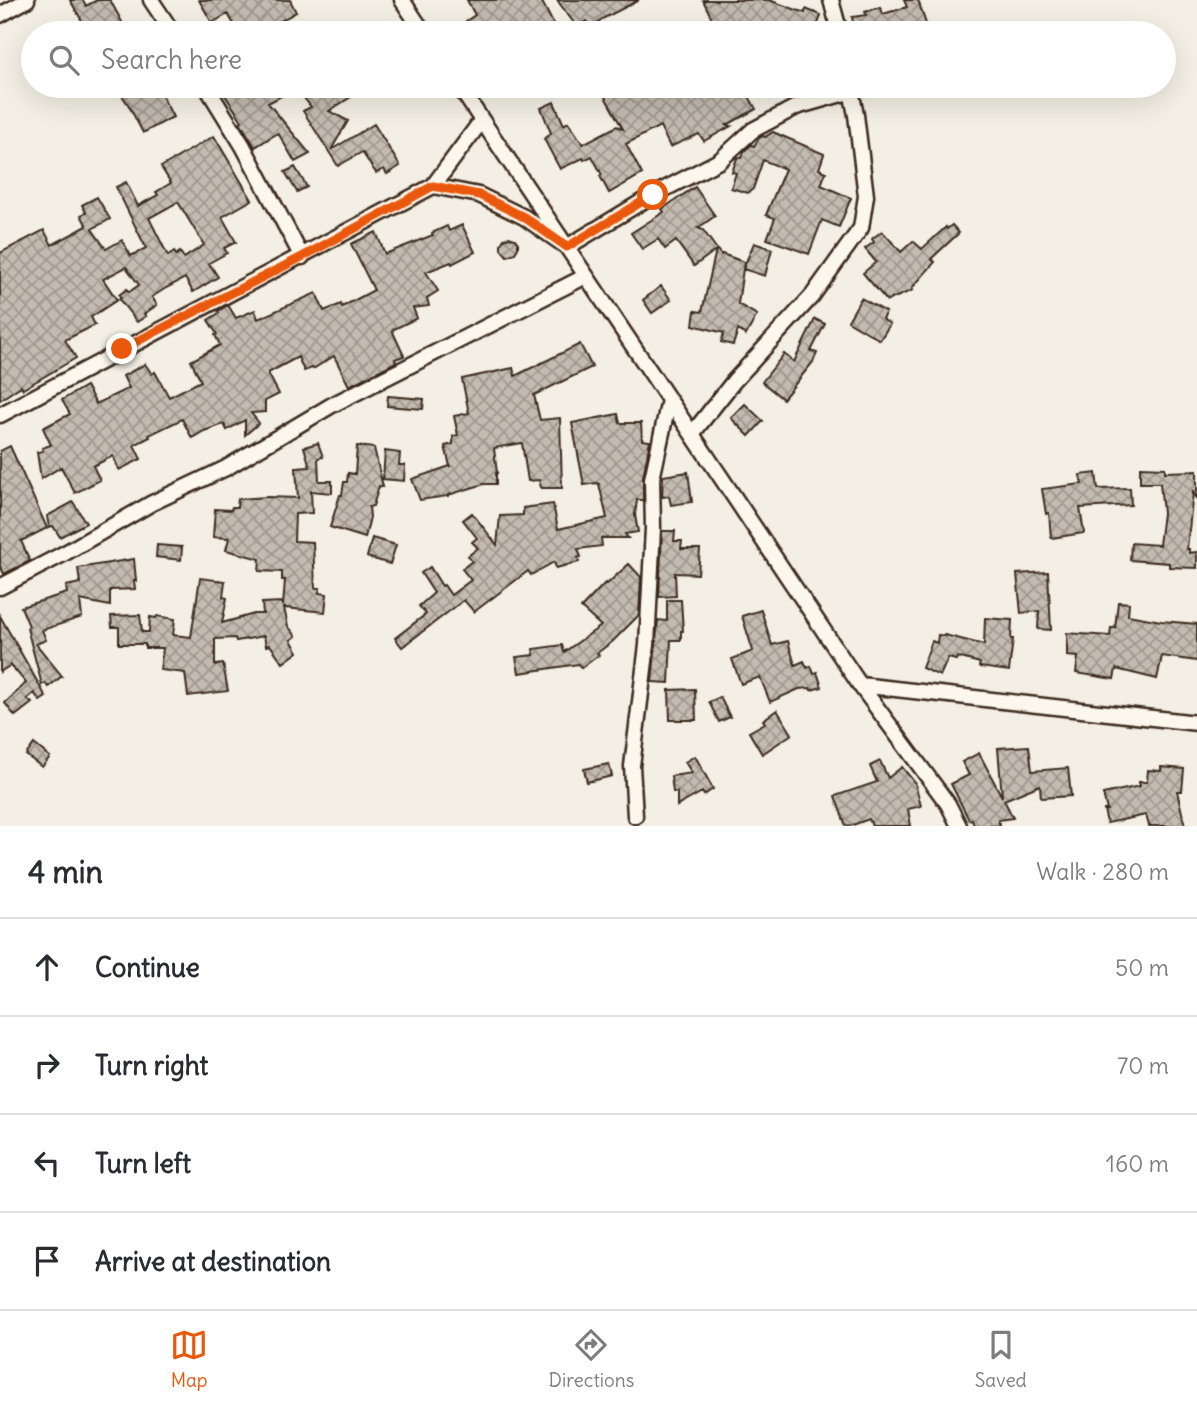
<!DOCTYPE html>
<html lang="en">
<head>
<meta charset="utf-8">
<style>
	body { margin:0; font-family:Delius,sans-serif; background:#f7f7f7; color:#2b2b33 }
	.stop { position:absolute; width:21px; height:21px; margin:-16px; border:5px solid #ea580c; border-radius:50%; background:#fff }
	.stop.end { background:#ea580c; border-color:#fff; box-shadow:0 2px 7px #0008 }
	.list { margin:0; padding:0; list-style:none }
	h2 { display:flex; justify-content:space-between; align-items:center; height:91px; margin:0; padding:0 28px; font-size:30px }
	h2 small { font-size:23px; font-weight:400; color:#7c7c81 }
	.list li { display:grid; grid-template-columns:46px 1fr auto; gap:21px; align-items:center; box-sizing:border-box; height:98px; padding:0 28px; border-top:2px solid #e1e1e2 }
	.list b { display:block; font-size:26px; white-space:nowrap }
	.list em { font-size:23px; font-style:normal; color:#7c7c81 }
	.icon { flex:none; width:38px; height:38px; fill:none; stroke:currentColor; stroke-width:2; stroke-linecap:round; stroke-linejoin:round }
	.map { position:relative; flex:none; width:1197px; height:826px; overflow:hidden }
	.search { position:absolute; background:#fff; box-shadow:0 7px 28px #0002; left:21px; right:21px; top:21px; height:77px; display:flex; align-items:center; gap:18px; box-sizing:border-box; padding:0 24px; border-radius:38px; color:#7c7c81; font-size:26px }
	.sheet { height:483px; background:#fff }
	nav { display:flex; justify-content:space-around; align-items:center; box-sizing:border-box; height:98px; border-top:2px solid #e1e1e2; background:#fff; font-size:19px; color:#7c7c81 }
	nav a { display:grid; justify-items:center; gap:4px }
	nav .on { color:#ea580c }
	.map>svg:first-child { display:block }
</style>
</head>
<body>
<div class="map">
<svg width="1197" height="826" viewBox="0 0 1197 826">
	<defs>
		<pattern id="building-cross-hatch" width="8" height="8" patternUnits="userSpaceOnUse" patternTransform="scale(1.75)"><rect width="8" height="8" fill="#c3bbb0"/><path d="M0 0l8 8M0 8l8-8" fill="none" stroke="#a0988f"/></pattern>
	</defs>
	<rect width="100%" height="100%" fill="#f3efe4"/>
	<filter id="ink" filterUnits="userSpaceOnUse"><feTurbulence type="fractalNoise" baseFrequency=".0143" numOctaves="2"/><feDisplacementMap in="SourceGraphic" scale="14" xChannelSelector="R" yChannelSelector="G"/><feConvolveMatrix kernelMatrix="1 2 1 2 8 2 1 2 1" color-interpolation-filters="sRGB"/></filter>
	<g filter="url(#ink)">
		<path fill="url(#building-cross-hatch)" stroke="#3b2a1e" stroke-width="2" fill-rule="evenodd" d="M70,0h13l3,6 11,-6h13l18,33h-39z
			M199,0h91l6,12 -37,21h-20l-11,-19 -16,9z
			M467,0h74l17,33h-85l-7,-12 9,-6z
			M557,0h82l-37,19 -10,8 -6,-6 -9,6z
			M703,0h66l36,13 1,-4 15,6 -6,18h-42l-9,-3 -9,3 -3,-7 -14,7h-46l21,-12z
			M904,0h14l11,33h-74l-3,-16 14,-2 -1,-3 15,-5 3,7 24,-7z
			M115,86h42l16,31 -30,16 -15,-29z
			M219,86h81l-32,17 42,51 -15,8 -17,-29 -23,14 -15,-25 2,-1z
			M312,86h56l-39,25 19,10 -17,29 43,-26 26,42 -13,8 -3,-5 -8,4 -14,-21 -24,14 -35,-55 8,-4 -10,-13z
			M599,86h127l7,12 13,-7 10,18 -29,16 4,1 -27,15 -5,-7 -29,13 -10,-21 -34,18 16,30 -33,19 -9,-17 2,-1 -10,-19 -8,4 -1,-2 -23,11 -16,-30 7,-6 -10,-25 13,-6 10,23 4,-3 15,22 34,-18 6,3z
			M773,132l51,22 -5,15 7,3 -5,13 30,13 -12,29 -17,-7 -13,34 -42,-15 8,-21 -9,-3 19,-46 -22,-9 -10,29 -5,4 -17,-5 5,-15 -4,-1 5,-14 1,-1 4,1 2,-7 7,-6 3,1 5,-8 4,-2 2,1z
			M214,136l38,64 -30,17 14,25 -12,6 3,5 -18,10 9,14 -25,15 -8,-14 -19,10 -14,9 5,8 -13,9 2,2 -9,6 -18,-23 2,-1 -2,-3 8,-6 2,3 10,-7 -13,-18 -23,12 14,21 -26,17 4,8 -30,15 11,18 -53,31 -2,-3 -21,14v-147l44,-23 8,15 35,-19 -6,-11 5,-3 -4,-7 15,-8 13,22 -18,10 14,20 16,-9 9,16 15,-8 -30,-61 10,-5 12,24 20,-11 -2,-3 15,-9 -10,-16zM178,202l26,43 -20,13 -4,-6 -4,3 -2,-3 -6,4 -19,-38z
			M295,167l12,20 -10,5 -12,-20z
			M695,187l20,29 -17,12 5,2 18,25 1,-1 22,8 -6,42 19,11 -11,20 -8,-5 -5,15 -12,-3 3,-9 -31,-8 2,-14 7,1 14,-62 -22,16 -18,-25 -11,8 -7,-10 -16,10 -11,-16 33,-21 -2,-3z
			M462,225l13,27 -23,12 -1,-2 -25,10 12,19 -11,7 2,8 -16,2 4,10 -25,12 12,26 -9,3 1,3 -47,24 -15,-30 -21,13 -1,-1 -8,3 -6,-14 -30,16 11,21 -14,7v11l-14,1 8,10 -14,12v-15l-18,10 -3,-6 -20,7 -12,7 -10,-19 -33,16 1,2 -16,8 7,14 -22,11 -6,-14 -20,10 7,14 -25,13 -14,-26 -20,12 -4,-27 6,-1 -1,-3 9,-3 -8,-17 27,-14 -8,-14 24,-14 10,18 33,-16 -6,-12 22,-12 7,10 3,-2 14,25 32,-16 -10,-20 29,-16 -5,-10 2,-1 -9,-14 11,-7 -1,-2 10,-6 8,13 19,-8 3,9 58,-26 8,18 17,-7 1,3 32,-17 -23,-46 25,-12 9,22 48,-19 -1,-2 15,-7 2,5z
			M952,225l7,8 -28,26 4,3 -23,26 1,2 -26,11 -24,-28 13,-11 -11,-13 9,-7 -2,-3 10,-8 19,21 12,-11 9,8 24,-22 1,2z
			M509,237l6,2 3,4v5l-3,5 -8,3 -6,-7v-5l3,-5z
			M754,243l18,6 -7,27 -22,-7z
			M661,286l10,14 -19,13 -9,-13z
			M861,298l25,14 -4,7 8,5 -10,16 -32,-19z
			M815,319l10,5 -14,27 6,2 -4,9 -30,37 -21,-17 22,-28 10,8z
			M580,344l12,23 -58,28 6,25 20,-2 2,70h-21l-2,-8 -11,1 -6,-38 -28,5 3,25h-1v11h-12l-36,11v1l-28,4 -8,-21 38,-13 -5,-20 8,-2v-8l5,-1 -4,-19 15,-3 -7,-34 51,-11 2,8z
			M388,396l36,3 -1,10 -36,-3z
			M745,404l18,17 -14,15 -18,-18z
			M618,414l2,9h21l1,17 8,1 -7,36v23h-6l-2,15 3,17 -13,2 3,4h-27l1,8 -24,3 3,8 -3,1 1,4 -23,6 -2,-6 -23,13 -3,-4 -54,41 -10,-12 -62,47 -7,-9 31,-24 -7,-8 15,-13 -13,-20 9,-6 12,19 2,-1 7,10 20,-15 -9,-11 10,-8 -4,-5 10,-8 -6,-6 5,-4 -14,-18 9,-7 25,32 3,-29 23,-1v-7l30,-4 5,25 49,-11 -8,-34 -2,-1 -13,2 -12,-62z
			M318,443l5,14 -5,1 1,23h13v12l-21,-2 1,22 -17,1 -1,27 19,1 2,46h5l-1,5 8,1 -2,18 -41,-4 4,18 8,10 -5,4 7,12 -15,11 -13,-18 -4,1 -2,-10 -28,5 -1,-3 -20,1v26l8,-1 5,27 -40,5 -3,-23 -25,-3 3,-22h-18v-4h-26v-17h-7l-1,-11 29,-1 2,17h7l1,-15 6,1 1,-2 18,3 -2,16 18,2 9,-59 25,3 -2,16 4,1 -5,25 32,-9h9l-1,-11 20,-1 1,4 2,-26h-3v-8l-23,-1 1,-12 -34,-9 3,-12 -16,-1 2,-28 16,1 1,-3h5l1,-8 29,-2 31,1 -2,-30 14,-1 -6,-20z
			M10,446l37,82 -26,13 9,20 -26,13 -4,-8v-115z
			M357,446l17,2 9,39 -4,-1 -6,20 -4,1 1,10 -5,21 -35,-11 10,-32h2l2,-13h3l1,-9 7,1z
			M385,451l15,2 -1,12h6l-1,16 -21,-2z
			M1140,467l25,1v4l32,-1v28l-4,-7 -6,57h2v4l8,-1v16l-28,-1v-4l-39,-3 1,-17 28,2 4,-32 -3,-30h-20z
			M688,472l4,30 -21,3 -2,-9 -7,1 1,-21z
			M1096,473l2,16 32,-1 1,17 -51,3 4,25 -33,5 -2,-25 -3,1 -4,-25 40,-5 -2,-9z
			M73,502l13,21 -26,14 -7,-11 -4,1 -2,-11z
			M662,531h13l-1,10h8l-1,8h19l-2,25 -23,-1 1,23 -17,1z
			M372,538l24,7 -6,19 -23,-7z
			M157,545l25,2 -1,13 -25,-3z
			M134,559l2,22h-2l1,8 -25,1v16l-30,-6 2,17 -40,13 4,10 -10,4 26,32 -14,11 -3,-4 -3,2 -15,-57 2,-2 -8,-19 46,-14 -1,-7 14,-3 -2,-15z
			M629,564l12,13 -2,38 -27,27 -15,11 2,2 -18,13 -3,-4 -59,9 -3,-16 18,-2 -1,-6 29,-4 2,7 37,-26 -20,-18 24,-25 2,1z
			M1048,572l2,38 1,20 -13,-1 1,-18 -18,2 -4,-39z
			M667,600h14l2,31h-2v9h-10l-2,43 -17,-1 6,-62 9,1z
			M1118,602l11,1 -1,12 33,6 36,3v37l-35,-5 -5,23 -41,-10 -2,10 -38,-6 2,-16 -11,-1v-23l43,3 1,-8h4z
			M761,610l11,35 16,-4 7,24 9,-4 3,7 4,-2 3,8 3,-2 5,15 -11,3 -1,-2 -11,1 -29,13 -10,-25 -19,7 -9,-25 21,-8 -11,-35z
			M0,616l46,81 -6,4 -6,-8 -7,6 5,4 -17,13 -10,-13 21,-20 -15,-18 -11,7z
			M985,618l27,2 -1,19h2l-4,32 -30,-4 1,-4 -23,-6 -1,3 -8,-2 -8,18 -18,-8 10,-27 5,2 1,-8 7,1v-1l39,10z
			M695,689l1,31h-26l-1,-30z
			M720,697l10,20 -11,5 -10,-20z
			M777,710l15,24 -30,20 -13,-22 16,-9 -2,-3z
			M34,744l16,13 -8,10 -16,-12z
			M1029,746l3,25 36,-3 3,28 -30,2 -1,-13 -36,15 9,18 -15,2 2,6h-26l-2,-7 -3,1 -18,-36 18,-9 -7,-13 17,-9 23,44 -4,-49z
			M695,756l18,33 -9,6 -2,-3 -25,14v-14h-4l-2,-16 21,-3 -7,-11z
			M880,761l8,17 14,-11 13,16 6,23 -13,3 3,17h-39l-3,-7 -19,7h-4l-11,-30 42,-14 -7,-16z
			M609,764l3,12 -25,6 -3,-13z
			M1161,767l23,2 -2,22h-5l8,35h-36l-3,-11 -39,8 -3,-13h3l-4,-16 37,-8 -1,-4h8l1,-12 13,1z"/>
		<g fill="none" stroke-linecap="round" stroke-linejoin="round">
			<g stroke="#3b2a1e" stroke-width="19">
				<path id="street" d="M151,0l22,33
					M402,0l22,33
					M831,0l9,33
					M0,15l27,-15
					M206,86l37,60 59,111
					M459,86l401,599 337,38
					M433,186l46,9 45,22 43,30 86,-52 66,-34 34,-31 43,-23 56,-16
					M0,415l433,-229 49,-66
					M692,434l42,-53 78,-85 49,-68 5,-32 -10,-81 -6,-29
					M0,587l65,-34 87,-50 74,-35 106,-63 254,-129
					M860,685l88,119 11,22
					M635,816l-3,-50 15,-121 6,-117 -1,-49 17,-79"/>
			</g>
			<use href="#street" stroke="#fbf7ec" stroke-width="14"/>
		</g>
	</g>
	<g fill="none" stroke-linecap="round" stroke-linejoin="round" filter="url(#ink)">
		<path stroke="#ea580c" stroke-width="9" d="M122,349l180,-92 131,-71 46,9 45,22 43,30 86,-52"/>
	</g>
</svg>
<div class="stop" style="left:653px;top:195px"></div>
<div class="stop end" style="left:122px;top:349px"></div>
<div class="search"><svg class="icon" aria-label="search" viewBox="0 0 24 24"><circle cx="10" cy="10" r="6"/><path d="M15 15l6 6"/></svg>Search here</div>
</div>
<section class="sheet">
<h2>4 min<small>Walk · 280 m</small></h2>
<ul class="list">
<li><svg class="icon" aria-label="ahead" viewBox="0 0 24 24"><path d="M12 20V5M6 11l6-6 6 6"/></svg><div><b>Continue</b></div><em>50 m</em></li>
<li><svg class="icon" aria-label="right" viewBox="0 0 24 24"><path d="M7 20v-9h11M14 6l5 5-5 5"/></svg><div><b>Turn right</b></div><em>70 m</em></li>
<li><svg class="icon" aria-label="left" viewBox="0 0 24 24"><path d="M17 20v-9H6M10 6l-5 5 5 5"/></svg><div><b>Turn left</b></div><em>160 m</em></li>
<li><svg class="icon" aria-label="arrive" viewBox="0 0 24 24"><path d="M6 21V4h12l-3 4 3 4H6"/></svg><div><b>Arrive at destination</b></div></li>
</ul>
</section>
<nav>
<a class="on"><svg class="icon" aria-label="map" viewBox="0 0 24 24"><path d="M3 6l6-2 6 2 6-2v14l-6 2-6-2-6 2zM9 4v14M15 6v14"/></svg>Map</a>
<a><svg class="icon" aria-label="directions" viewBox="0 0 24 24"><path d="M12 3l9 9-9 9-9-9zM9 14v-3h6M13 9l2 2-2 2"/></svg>Directions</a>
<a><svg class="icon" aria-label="saved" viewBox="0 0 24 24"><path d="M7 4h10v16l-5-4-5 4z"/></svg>Saved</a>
</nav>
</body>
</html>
